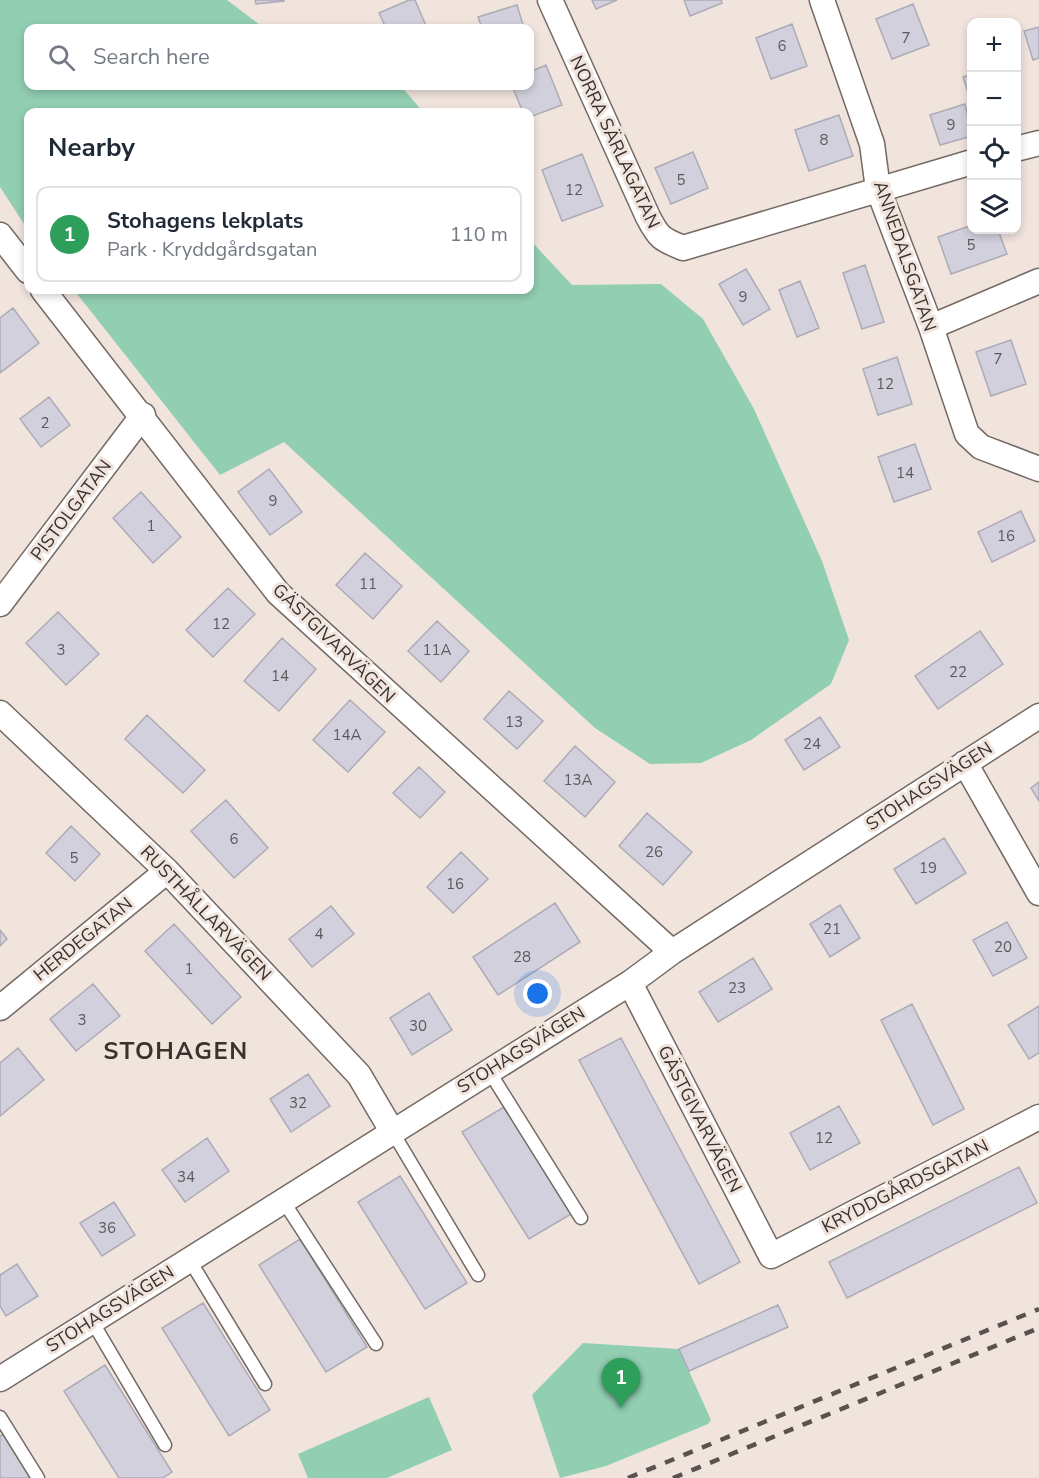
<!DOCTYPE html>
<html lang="en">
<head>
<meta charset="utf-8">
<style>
	body { margin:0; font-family:"Nunito Sans",sans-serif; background:#f2f2f3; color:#1f2937 }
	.controls { position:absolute; right:18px; top:18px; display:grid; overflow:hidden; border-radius:12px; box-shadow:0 3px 9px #0003 }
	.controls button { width:54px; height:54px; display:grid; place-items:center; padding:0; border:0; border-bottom:2px solid #e0e1e3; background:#fff; color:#1f2937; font:30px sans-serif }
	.you { position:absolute; left:538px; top:994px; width:21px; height:21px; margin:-15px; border:4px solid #fff; border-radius:50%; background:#1a73e8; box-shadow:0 0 0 9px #1a73e833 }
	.badge { display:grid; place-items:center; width:39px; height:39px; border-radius:50%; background:#2563eb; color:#fff; font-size:20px; font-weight:700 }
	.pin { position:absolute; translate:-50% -50px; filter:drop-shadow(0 2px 3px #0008) }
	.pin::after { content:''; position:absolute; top:32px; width:21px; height:18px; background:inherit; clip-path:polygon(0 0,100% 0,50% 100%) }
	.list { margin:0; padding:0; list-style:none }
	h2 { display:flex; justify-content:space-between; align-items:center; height:78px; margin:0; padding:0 24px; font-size:26px }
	h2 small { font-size:20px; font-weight:400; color:#747a83 }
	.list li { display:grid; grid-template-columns:39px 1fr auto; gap:18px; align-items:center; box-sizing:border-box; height:96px; margin:0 12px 12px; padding:0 12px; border:2px solid #e0e1e3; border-radius:12px }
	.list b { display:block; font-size:22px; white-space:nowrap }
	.list p { margin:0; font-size:20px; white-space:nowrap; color:#747a83 }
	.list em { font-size:20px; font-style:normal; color:#747a83 }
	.icon { flex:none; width:33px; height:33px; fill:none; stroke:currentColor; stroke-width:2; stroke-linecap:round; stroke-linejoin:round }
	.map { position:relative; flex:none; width:1039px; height:1478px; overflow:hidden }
	.search { position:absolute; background:#fff; box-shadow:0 3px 9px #0003; left:24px; top:24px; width:510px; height:66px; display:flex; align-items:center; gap:15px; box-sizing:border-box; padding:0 21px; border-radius:12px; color:#747a83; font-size:22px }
	.panel { position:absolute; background:#fff; box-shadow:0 3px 9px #0003; left:24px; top:108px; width:510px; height:186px; border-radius:12px }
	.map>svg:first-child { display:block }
</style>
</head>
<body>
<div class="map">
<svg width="1039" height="1478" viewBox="0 0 1039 1478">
	<rect width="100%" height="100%" fill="#f1e4dd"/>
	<path fill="#91ceb2" d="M0,0h227l37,28h13h-249v58h373l22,26h-395v118l-28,-43z
		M530,240l42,45 89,-1 42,35 51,90 68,152 27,79 -18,44 -80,56 -50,23 -51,1 -55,-36 -311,-286 -64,33 -146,-185h456z
		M583,1343l96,6 32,71 -3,4 -102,42 -46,12 -28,-83z
		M429,1397l23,53 -65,28h-79l-10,-24z"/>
	<path fill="#d1d0dc" stroke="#acabb7" stroke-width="1.5" d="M255,0h29v1l-28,3z
		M409,0h6l12,28h-41l-7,-15z
		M592,0h25l-21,9z
		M684,0h37l1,3 -32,13z
		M913,4l16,41 -37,14 -16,-40z
		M517,5l7,23h-42l-4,-11z
		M792,24l15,42 -36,13 -15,-41z
		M1039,27v31l-6,2 -9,-29z
		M546,65l16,40 -32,12v-5h-7l-11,-26h18v-14z
		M972,74v31l-9,-28z
		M965,104l7,32 -32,9 -10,-30z
		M839,115l14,41 -44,15 -14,-41z
		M693,152l15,36 -37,16 -16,-36z
		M582,154l21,52 -41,15 -20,-51z
		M972,225v5h26l9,24 -56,20 -13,-37z
		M865,265l19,57 -22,7 -19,-56z
		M746,269l24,40 -27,16 -24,-41z
		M800,281l19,47 -22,9 -18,-47z
		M13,308l26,35 -39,30v-55z
		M1011,340l15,44 -35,12 -15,-44z
		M897,357l15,47 -34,11 -15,-46z
		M49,397l21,28 -29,22 -21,-28z
		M915,444l16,45 -37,13 -16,-45z
		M269,469l33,43 -32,23 -32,-43z
		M141,492l40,45 -28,26 -40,-45z
		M1021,511l14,30 -43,21 -14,-30z
		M365,553l37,33 -29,33 -37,-34z
		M228,588l27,26 -42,43 -27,-27z
		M58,612l41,42 -33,31 -40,-42z
		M437,621l32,30 -28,31 -33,-31z
		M980,631l23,33 -65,45 -23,-33z
		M282,638l34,31 -37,42 -35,-30z
		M509,691l34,30 -26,28 -33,-30z
		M350,700l35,32 -37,40 -35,-32z
		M147,715l58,55 -22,23 -58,-54z
		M820,717l20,30 -36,23 -19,-30z
		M575,746l40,36 -30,35 -41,-36z
		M419,767l26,25 -25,26 -27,-25z
		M1039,782v19l-8,-13z
		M226,800l42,48 -34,30 -43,-47z
		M647,813l45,39 -29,33 -44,-39z
		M71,826l29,28 -25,27 -29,-28z
		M944,838l22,35 -50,31 -22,-35z
		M461,852l27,27 -35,34 -26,-26z
		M555,903l25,39 -82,53 -25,-38z
		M840,905l20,33 -30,19 -20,-33z
		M331,906l23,28 -42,33 -23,-28z
		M1007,922l20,36 -34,18 -20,-36z
		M174,924l67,73 -29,27 -67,-73z
		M0,930l7,9 -7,7z
		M753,958l19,31 -54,33 -19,-30z
		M93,984l27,32 -44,35 -26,-32z
		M429,993l23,37 -40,25 -22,-37z
		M912,1004l52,105 -31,16 -52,-105z
		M1039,1006v47l-10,6 -21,-34z
		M621,1038l119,224 -41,22 -120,-224z
		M18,1048l26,32 -44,36v-53z
		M308,1074l22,32 -39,26 -21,-33z
		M839,1106l21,37 -50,27 -20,-37z
		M504,1107l67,107 -42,25 -67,-107z
		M207,1138l22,33 -44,31 -23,-32z
		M1019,1167l18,36 -190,95 -18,-36z
		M400,1176l67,107 -42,26 -67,-107z
		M114,1202l21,33 -33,21 -22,-33z
		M300,1239l67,108 -41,25 -67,-107z
		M17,1264l21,32 -32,20 -6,-10v-31z
		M203,1303l67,107 -41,26 -67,-108z
		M778,1305l10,22 -99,44 -10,-22z
		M105,1365l67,107 -9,6h-44l-55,-87z
		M5,1433l29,45h-34v-42z"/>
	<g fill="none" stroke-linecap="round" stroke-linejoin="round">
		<g stroke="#746963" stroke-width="15">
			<path id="service" d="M489,1071l92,147
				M392,1131l86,144
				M282,1199l94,145
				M189,1259l76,125
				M92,1321l73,124
				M0,1417l38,61"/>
		</g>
		<g stroke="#746963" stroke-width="27">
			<path id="minor" d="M550,0l98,217c11,21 13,22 35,31l289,-86
				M822,0l50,144 6,45 53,138 36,107 14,13 58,22
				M1016,149l23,-6
				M0,235l28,36
				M43,290l235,303 394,359
				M931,327l108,-46
				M0,604l143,-189
				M0,713l167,158 192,204 33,56
				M965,763l74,130
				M630,983l141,273 268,-139
				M0,1008l167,-137
				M0,1379l630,-396 42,-31 367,-236"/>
		</g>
		<use href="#service" stroke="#fff" stroke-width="12"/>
		<use href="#minor" stroke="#fff" stroke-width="24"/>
		<path stroke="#59524e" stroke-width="4.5" stroke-dasharray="10 10" stroke-linecap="butt" d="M628,1478l411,-169
			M673,1478l366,-150"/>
	</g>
	<g text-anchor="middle" stroke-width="6" stroke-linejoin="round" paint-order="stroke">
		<g font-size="15" fill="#5d595a">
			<text x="906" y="43">7</text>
			<text x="782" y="51">6</text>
			<text x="951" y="130">9</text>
			<text x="824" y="145">8</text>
			<text x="681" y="185">5</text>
			<text x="574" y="195">12</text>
			<text x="971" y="250">5</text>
			<text x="743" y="302">9</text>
			<text x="998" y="364">7</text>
			<text x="885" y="389">12</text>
			<text x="45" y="428">2</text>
			<text x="905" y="478">14</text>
			<text x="273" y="506">9</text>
			<text x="151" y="531">1</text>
			<text x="1006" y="541">16</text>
			<text x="368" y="589">11</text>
			<text x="221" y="629">12</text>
			<text x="61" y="655">3</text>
			<text x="437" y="655">11A</text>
			<text x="958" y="677">22</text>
			<text x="280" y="681">14</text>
			<text x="514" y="727">13</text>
			<text x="347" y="740">14A</text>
			<text x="812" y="749">24</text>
			<text x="578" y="785">13A</text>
			<text x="234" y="844">6</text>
			<text x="654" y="857">26</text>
			<text x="74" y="863">5</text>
			<text x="928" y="873">19</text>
			<text x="455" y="889">16</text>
			<text x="832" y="934">21</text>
			<text x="319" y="939">4</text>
			<text x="1003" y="952">20</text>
			<text x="522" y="962">28</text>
			<text x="189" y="974">1</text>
			<text x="737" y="993">23</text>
			<text x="82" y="1025">3</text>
			<text x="418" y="1031">30</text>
			<text x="298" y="1108">32</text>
			<text x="824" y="1143">12</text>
			<text x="186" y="1182">34</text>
			<text x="107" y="1233">36</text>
		</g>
		<g font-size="18" fill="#36312e" stroke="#f1e4dd">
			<text transform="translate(615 142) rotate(65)" y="6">NORRA SÄRLAGATAN</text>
			<text transform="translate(905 256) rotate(71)" y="6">ANNEDALSGATAN</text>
			<text transform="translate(71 510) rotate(-53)" y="6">PISTOLGATAN</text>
			<text transform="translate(334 643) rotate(44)" y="6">GÄSTGIVARVÄGEN</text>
			<text transform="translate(929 786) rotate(-33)" y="6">STOHAGSVÄGEN</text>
			<text transform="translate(206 913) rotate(46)" y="6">RUSTHÅLLARVÄGEN</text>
			<text transform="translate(83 939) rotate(-39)" y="6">HERDEGATAN</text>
			<text transform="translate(521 1050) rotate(-32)" y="6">STOHAGSVÄGEN</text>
			<text transform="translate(700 1119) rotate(63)" y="6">GÄSTGIVARVÄGEN</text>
			<text transform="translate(905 1186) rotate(-27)" y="6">KRYDDGÅRDSGATAN</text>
			<text transform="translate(110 1309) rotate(-32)" y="6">STOHAGSVÄGEN</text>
		</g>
		<g font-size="24" font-weight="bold" letter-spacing="1.5" fill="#3c322d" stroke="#f1e4dd">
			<text x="176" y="1059">STOHAGEN</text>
		</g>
	</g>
</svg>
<div class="controls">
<button>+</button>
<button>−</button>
<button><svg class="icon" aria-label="locate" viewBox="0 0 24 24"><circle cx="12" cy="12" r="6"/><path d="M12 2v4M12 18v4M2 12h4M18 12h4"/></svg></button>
<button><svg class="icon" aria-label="layers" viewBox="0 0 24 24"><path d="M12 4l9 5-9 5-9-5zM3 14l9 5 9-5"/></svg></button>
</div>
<div class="you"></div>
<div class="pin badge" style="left:621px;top:1408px;background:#2e9e5b">1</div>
<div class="search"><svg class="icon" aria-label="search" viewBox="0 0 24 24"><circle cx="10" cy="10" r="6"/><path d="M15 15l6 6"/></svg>Search here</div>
<section class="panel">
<h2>Nearby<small></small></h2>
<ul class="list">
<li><span class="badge" style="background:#2e9e5b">1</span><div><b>Stohagens lekplats</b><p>Park · Kryddgårdsgatan</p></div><em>110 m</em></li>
</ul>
</section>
</div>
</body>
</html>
